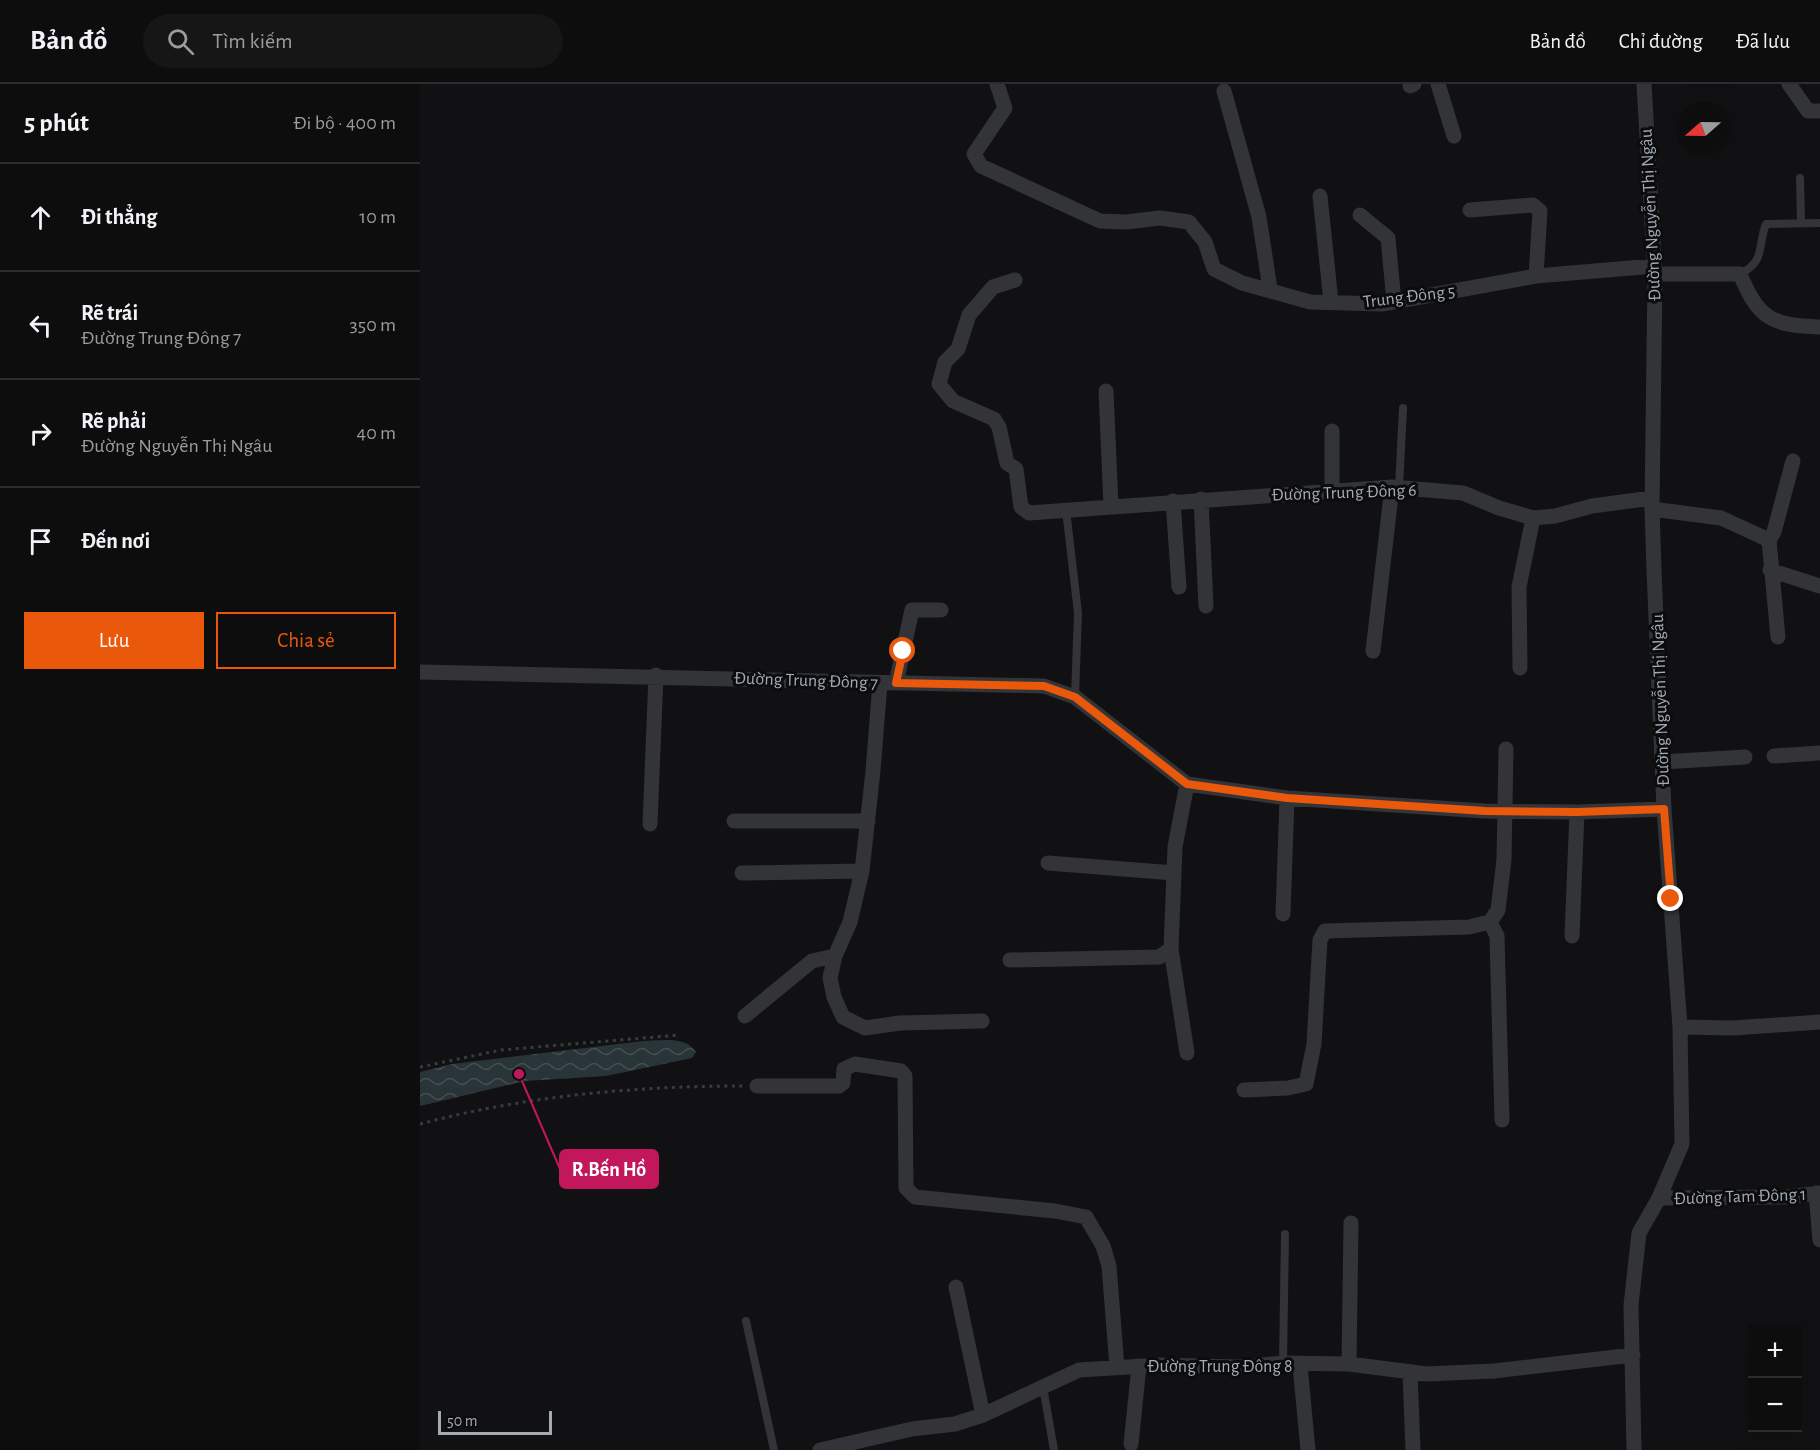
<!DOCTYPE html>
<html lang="vi">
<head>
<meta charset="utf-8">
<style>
	body { margin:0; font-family:"Alegreya Sans",sans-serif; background:#161617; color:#f1f3f6 }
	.controls { position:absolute; right:18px; bottom:18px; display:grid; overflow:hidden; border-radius:0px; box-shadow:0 6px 24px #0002 }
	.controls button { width:54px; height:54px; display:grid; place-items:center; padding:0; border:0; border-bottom:2px solid #2d2d2e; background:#0d0d0e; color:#f1f3f6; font:30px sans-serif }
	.compass { position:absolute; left:1256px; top:18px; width:54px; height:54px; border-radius:50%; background:#0d0d0e; box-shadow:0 6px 24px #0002; rotate:250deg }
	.scale { position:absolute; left:18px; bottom:15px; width:114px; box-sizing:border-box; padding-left:6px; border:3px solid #a2aab4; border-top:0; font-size:16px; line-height:21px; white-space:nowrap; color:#a2aab4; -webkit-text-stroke:4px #0c0c0e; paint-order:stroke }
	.stop { position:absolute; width:18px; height:18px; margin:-14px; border:4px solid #ea580c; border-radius:50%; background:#fff }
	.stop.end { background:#ea580c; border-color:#fff; box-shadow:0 2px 6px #0008 }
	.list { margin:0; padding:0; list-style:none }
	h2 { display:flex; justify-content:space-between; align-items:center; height:78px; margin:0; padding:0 24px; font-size:26px }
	h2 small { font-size:20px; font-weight:400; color:#9a9c9e }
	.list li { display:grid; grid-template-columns:39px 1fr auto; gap:18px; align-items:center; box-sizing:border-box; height:108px; padding:0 24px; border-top:2px solid #2d2d2e }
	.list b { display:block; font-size:22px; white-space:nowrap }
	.list p { margin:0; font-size:20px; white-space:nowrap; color:#9a9c9e }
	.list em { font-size:20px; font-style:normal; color:#9a9c9e }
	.actions { display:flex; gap:12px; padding:18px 24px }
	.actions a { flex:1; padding:14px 0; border:2px solid #ea580c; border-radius:0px; text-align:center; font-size:21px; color:#ea580c }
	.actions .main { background:#ea580c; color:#fff }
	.icon { flex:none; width:33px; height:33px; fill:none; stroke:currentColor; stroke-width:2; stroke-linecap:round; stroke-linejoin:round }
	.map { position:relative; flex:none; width:1400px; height:1366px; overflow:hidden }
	header { display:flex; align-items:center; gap:36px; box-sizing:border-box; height:84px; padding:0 30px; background:#0d0d0e; border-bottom:2px solid #2d2d2e }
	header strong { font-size:28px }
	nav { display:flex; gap:33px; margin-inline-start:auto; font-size:21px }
	.search { width:420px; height:54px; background:#161617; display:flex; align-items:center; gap:15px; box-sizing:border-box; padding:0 21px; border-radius:33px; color:#9a9c9e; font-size:22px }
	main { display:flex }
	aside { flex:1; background:#0d0d0e }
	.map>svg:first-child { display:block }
</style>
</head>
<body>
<header>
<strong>Bản đồ</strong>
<div class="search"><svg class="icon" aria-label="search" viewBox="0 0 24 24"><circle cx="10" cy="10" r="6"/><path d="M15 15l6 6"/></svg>Tìm kiếm</div>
<nav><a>Bản đồ</a><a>Chỉ đường</a><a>Đã lưu</a></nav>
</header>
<main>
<aside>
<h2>5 phút<small>Đi bộ · 400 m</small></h2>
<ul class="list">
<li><svg class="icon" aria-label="ahead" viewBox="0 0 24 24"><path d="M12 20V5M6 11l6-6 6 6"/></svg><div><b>Đi thẳng</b></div><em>10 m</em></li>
<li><svg class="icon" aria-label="left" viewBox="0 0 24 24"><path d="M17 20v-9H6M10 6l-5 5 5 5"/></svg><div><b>Rẽ trái</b><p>Đường Trung Đông 7</p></div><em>350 m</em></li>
<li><svg class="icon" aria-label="right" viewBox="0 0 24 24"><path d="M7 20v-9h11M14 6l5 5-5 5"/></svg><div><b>Rẽ phải</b><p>Đường Nguyễn Thị Ngâu</p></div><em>40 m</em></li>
<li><svg class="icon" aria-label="arrive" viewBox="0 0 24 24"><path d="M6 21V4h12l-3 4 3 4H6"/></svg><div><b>Đến nơi</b></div></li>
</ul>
<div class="actions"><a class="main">Lưu</a><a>Chia sẻ</a></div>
</aside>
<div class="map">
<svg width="1400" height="1366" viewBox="0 0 1400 1366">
	<defs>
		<pattern id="water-waves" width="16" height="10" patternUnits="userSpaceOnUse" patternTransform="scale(1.5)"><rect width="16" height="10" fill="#293438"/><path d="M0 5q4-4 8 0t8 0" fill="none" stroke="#454f52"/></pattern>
	</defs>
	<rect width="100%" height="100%" fill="#111113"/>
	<path fill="url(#water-waves)" d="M223,957c17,0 42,-6 53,11l-4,6 -86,18 -81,5 -105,25v-34l32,-8z"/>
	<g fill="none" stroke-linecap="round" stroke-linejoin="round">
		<path stroke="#383b3f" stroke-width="3" stroke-dasharray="3 4.5" stroke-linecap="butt" d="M0,983l81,-17 178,-15
			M0,1040c105,-28 214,-38 323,-38"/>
		<path stroke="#323438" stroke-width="8" d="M1380,94l1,44
			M1320,190c26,-13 17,-27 26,-50l54,-1
			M979,403l4,-79
			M646,426l12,103 -3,84
			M326,1237l28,129
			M863,1279l2,-129
			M623,1303l11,63"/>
		<path stroke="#323438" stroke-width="15" d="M577,0l8,24 -31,46 7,12 119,55 26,1 34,-4 29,4 16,20 9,27 28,14 68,19 72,2 154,-28 118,-10
			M1018,0l16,52
			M1369,0l19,27h12
			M990,2l4,-2
			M804,7l35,126 11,72
			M900,112l11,106
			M1050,126l63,-5 7,6 -4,65
			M940,131l28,23 6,64
			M1235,190h85c19,46 32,51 80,53
			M595,196l-22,7 -24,28 -11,34 -13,13 -6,22 14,17 41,18 5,8 8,36 9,6 5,38 8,6 363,-26 71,6 36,15 34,10 22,-2 37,-10 60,-8
			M686,307l5,115
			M912,347v59
			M781,415l5,107
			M753,417l6,86
			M1232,425l69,9 48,22 5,-8 19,-71
			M1349,456l9,97
			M1350,486l50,16
			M953,567l19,-164
			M1100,584l-1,-81 14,-69
			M0,588l624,14 31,11 112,87 100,14 198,13 92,1 87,-3
			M460,599l-7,88 -11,100 -12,51 -15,34 -5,22 4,19 9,20 22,11 35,-5 82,-2
			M476,599l16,-73h29
			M1354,672l46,-3
			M1242,678l83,-5
			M314,737h134
			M230,740l6,-149
			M628,779l126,10
			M322,789l120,-2
			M863,830l4,-116
			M1070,838l7,14 5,184
			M1152,852l5,-124
			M590,876l149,-3 12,-8
			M325,932l67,-55 23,-5
			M1260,943l53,1 87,-6
			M767,969l-16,-104 4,-102 12,-63
			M337,1002h82l4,-3 1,-14 11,-5 46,7 4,5 1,112 9,9 140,14 31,6 17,29 6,20 8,101
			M824,1006l44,-2 18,-4 8,-40 6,-104 5,-9 144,-4 21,-5 8,-12 6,-50 2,-111
			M1396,1109l4,47
			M1239,1114l128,-1 33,-4
			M536,1203l27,128
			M929,1280l2,-141
			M880,1281l8,85
			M990,1289l3,77
			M711,1360l8,-78
			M400,1366l92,-21 43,-5 28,-9 96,-45 82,-5 77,2 45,-4 66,1 78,10 67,-3 139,-16
			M1214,1366l-3,-145 8,-72 20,-35 23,-54 -2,-117 -16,-218 -10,-239 -2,-61 3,-235 -11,-190"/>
	</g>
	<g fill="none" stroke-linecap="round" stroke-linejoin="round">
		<path stroke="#ea580c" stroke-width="8" d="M483,567l-7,32 148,3 31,11 112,87 100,14 198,13 92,1 87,-3 7,90"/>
	</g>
	<g text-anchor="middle" stroke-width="6" stroke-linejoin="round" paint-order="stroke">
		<g font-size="18" fill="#a2aab4" stroke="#0c0c0e">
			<text transform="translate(1230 131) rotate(-93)" y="6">Đường Nguyễn Thị Ngâu</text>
			<text transform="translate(989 212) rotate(-7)" y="6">Trung Đông 5</text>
			<text transform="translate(924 408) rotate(-2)" y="6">Đường Trung Đông 6</text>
			<text transform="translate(386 596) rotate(2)" y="6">Đường Trung Đông 7</text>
			<text transform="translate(1240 616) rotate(-92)" y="6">Đường Nguyễn Thị Ngâu</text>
			<text transform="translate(1320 1112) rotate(-2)" y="6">Đường Tam Đông 1</text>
			<text x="800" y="1288">Đường Trung Đông 8</text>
		</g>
	</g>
	<path fill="none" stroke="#c2185b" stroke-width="2" d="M99 990L140 1085"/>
	<circle fill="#c2185b" stroke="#0c0c0e" stroke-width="2" cx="99" cy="990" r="6"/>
	<rect fill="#c2185b" stroke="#c2185b" stroke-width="2" x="140" y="1066" width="98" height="38" rx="6"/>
	<g font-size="20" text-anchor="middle" font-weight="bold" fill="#fff">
		<text x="189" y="1092">R.Bến Hồ</text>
	</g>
</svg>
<div class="controls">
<button>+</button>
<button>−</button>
</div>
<svg class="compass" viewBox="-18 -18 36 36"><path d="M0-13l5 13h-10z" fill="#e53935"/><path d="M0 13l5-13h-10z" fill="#9a9c9e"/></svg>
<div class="scale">50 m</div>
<div class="stop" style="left:483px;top:567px"></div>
<div class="stop end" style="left:1251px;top:815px"></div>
</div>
</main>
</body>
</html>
